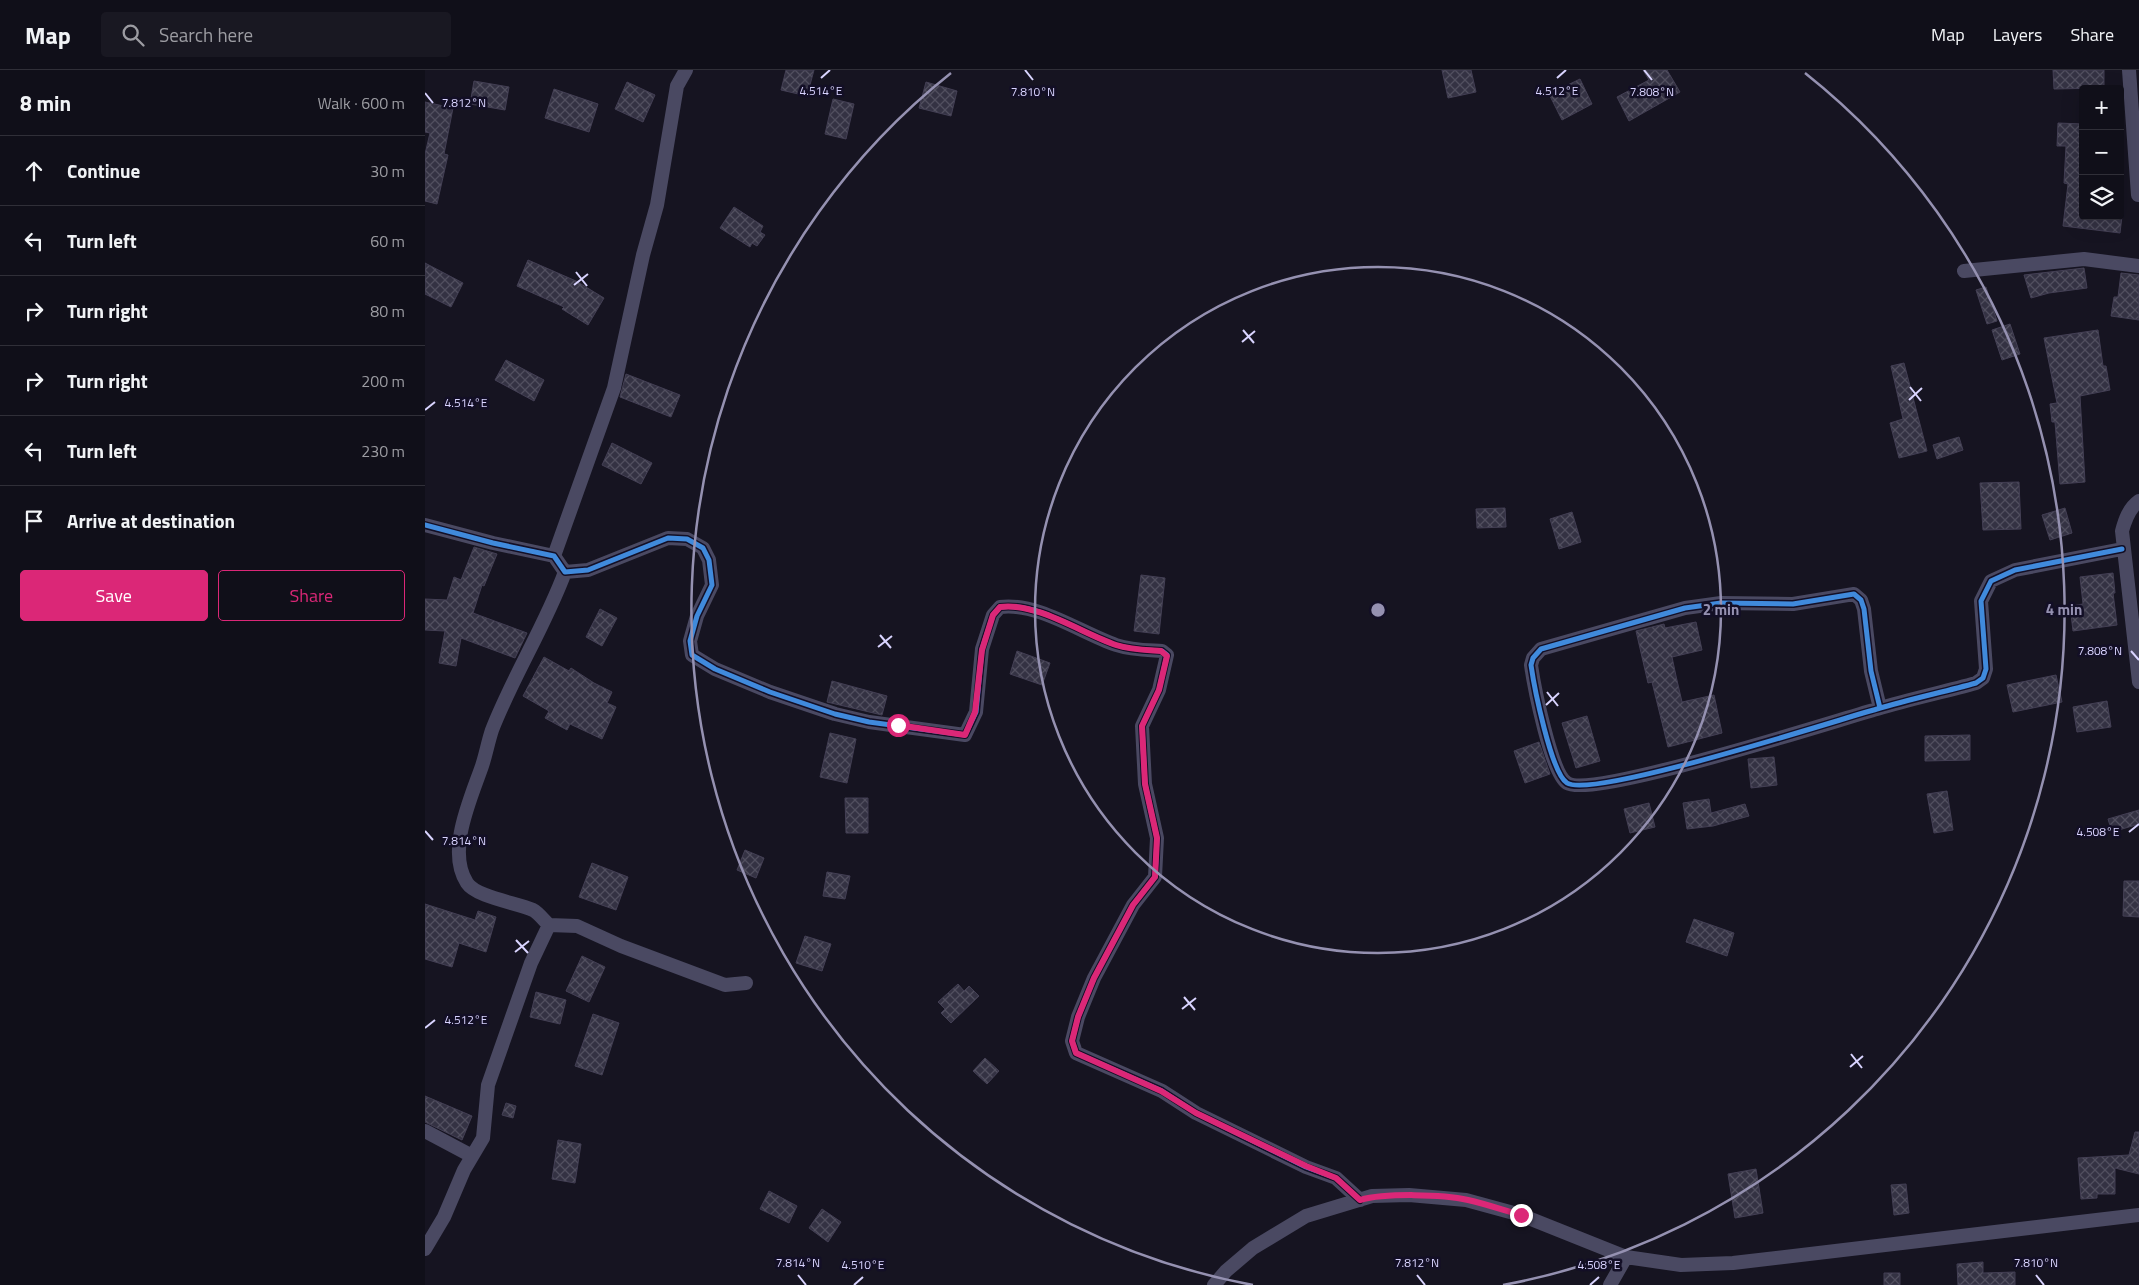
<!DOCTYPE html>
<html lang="en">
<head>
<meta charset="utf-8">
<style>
	body { margin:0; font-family:"Titillium Web",sans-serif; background:#191822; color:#f1f3f6 }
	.controls { position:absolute; right:15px; top:15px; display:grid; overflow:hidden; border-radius:5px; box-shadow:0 5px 20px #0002 }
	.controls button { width:45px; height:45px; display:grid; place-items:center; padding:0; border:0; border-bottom:1px solid #302f38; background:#100f19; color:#f1f3f6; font:25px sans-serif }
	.stop { position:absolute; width:15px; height:15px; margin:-11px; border:4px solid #db2777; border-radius:50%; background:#fff }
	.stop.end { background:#db2777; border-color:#fff; box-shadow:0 1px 5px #0008 }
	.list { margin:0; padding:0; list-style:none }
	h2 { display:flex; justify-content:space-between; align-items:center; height:65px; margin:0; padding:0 20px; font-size:21px }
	h2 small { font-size:16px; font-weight:400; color:#9c9ca2 }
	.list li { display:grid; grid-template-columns:32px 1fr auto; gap:15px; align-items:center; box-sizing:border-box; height:70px; padding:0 20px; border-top:1px solid #302f38 }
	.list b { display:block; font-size:19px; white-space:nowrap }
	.list em { font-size:16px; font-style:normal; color:#9c9ca2 }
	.actions { display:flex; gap:10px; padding:15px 20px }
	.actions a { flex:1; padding:11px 0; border:1px solid #db2777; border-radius:5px; text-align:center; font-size:18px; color:#db2777 }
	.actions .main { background:#db2777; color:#fff }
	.icon { flex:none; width:28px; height:28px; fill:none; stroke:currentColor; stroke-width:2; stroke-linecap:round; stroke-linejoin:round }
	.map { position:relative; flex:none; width:1714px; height:1215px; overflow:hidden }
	header { display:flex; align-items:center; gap:30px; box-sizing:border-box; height:70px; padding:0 25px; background:#100f19; border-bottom:1px solid #302f38 }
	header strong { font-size:24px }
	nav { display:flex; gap:28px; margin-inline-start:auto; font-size:18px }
	.search { width:350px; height:45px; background:#191822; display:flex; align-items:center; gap:12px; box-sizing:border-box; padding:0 18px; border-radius:5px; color:#9c9ca2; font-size:19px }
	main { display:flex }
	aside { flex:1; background:#100f19 }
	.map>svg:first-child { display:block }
</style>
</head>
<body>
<header>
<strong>Map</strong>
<div class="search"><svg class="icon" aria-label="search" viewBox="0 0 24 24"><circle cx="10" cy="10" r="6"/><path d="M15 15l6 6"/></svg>Search here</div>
<nav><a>Map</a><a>Layers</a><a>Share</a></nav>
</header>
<main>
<aside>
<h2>8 min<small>Walk · 600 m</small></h2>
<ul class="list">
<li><svg class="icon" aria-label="ahead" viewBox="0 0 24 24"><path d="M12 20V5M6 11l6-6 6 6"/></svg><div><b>Continue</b></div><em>30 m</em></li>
<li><svg class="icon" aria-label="left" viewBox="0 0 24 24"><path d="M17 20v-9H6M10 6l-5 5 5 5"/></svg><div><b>Turn left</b></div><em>60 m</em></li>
<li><svg class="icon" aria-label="right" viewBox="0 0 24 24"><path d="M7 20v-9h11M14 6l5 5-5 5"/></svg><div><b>Turn right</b></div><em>80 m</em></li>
<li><svg class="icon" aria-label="right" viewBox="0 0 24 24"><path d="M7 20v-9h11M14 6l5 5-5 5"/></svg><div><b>Turn right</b></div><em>200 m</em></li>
<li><svg class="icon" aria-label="left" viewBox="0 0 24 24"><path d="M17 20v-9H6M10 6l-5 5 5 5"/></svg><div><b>Turn left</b></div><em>230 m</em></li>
<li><svg class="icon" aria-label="arrive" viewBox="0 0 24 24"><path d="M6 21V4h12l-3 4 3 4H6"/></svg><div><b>Arrive at destination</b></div></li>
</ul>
<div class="actions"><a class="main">Save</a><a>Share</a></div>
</aside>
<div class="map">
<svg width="1714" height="1215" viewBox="0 0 1714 1215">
	<defs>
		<pattern id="building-cross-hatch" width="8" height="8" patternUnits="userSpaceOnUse" patternTransform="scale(1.25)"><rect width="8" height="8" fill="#343243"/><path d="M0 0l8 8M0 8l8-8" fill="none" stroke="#514f5f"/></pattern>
	</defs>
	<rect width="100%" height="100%" fill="#161421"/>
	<path fill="url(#building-cross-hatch)" stroke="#433f54" d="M361,0h28l-7,26 -26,-6z
		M1017,0h29l5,22 -28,6z
		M1218,0h24l13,22 -51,29 -12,-24 32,-17z
		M1628,0h51v18l-50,1z
		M1155,9l12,25 -30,16 -13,-26z
		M49,11l35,6 -4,23 -35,-6z
		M202,12l28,13 -12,27 -28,-13z
		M501,12l31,9 -6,25 -32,-8z
		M129,19l44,15 -9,28 -44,-14z
		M408,29l21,5 -8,35 -21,-5z
		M0,32l28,6 -9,46 4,1 -11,49 -12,-3v-47l5,-21 -5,-1z
		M1633,53l25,1v92h39l-2,17 -57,-7 5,-42 -4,-1 2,-37h-9z
		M309,137l29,19 -3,6 5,3 -8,11 -5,-3 -2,4 -30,-19z
		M103,190l48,21 28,17 -16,27 -26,-16 2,-2 -47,-21z
		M0,193l38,20 -12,24 -26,-13z
		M1659,198l3,20 -38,5 -18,5 -7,-23z
		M1696,203l18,2v45l-28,-4 3,-19h4z
		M1561,217l11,34 -10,3 -11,-34z
		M1585,254l10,30 -18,6 -10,-30z
		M1673,260l5,36h3l4,24 -30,6 5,86 -25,2 -5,-62h-3l-2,-18 7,-1 -13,-65z
		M81,290l38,20 -10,21 -39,-21z
		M1479,293l23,88 -28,7 -9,-35 13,-4 -12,-53z
		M201,304l54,21 -9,22 -51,-20z
		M1534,367l4,13 -26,9 -4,-14z
		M187,373l40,20 -11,21 -39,-19z
		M1594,412l2,47 -38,1 -3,-47z
		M1080,438l1,19 -29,1 -1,-19z
		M1640,438l7,25 -22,7 -8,-25z
		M1147,442l9,30 -22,7 -9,-30z
		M49,477l23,7 -13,32 -2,-1 -9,28 54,20 -12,25 -54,-20 -5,28 -17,-3 6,-32 -20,-1v-31l22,1 7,-23 7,3z
		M1688,503l2,20h-2l4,32 -44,6 -3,-25 13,-2 -3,-27z
		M716,505l24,3 -6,56 -25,-3z
		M175,539l17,9 -15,28 -16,-9z
		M1271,552l6,28 -30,7 4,19 6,26 32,-7 8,38 -54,14 -16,-65 -4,1 -12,-52 28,-7 1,4z
		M592,581l33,12 -8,22 -32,-11z
		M119,587l25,14 2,-3 23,15 18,9 -5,11 9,4 -14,32 -32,-15 -3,6 -22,-12 4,-7 -26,-15z
		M1631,605l6,27 -49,10 -6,-27z
		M407,611l55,15 -5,19 -55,-13z
		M1682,631l4,26 -34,5 -4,-25z
		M1162,646l13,45 -24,7 -14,-45z
		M405,663l26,6 -9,44 -27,-6z
		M1545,665v25l-45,1v-25z
		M1114,672l11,32 -25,9 -11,-32z
		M1349,687l3,28 -26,3 -3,-29z
		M1522,721l6,39 -19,3 -7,-39z
		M420,728h23v35h-22z
		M1284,729l2,14 34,-9 4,12 -36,10 -26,3 -4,-26z
		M1224,733l6,24 -25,6 -6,-24z
		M1714,740v14l-27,8 -4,-13z
		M320,780l19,8 -8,20 -19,-8z
		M167,793l36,14 -12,33 -37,-13z
		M402,802l23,4 -5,23 -22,-3z
		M1699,811h15v36l-16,-1z
		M0,834l50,16 3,-9 18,6 -10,35 -27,-9 -7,24 -27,-8z
		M1269,849l40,14 -7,23 -41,-14z
		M380,866l26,8 -9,27 -26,-8z
		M157,886l23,11 -16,35 -23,-11z
		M533,914l6,7 5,-5 10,10 -28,27 -10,-10 4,-4 -7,-7z
		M111,922l30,8 -6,24 -30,-7z
		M168,944l26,9 -17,52 -27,-9z
		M560,988l14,13 -12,13 -14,-13z
		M0,1026l47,20 -10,24 -37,-18z
		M81,1033l10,3 -3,12 -11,-3z
		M1710,1062h4v42l-24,-6v26h-18v4l-16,1 -3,-41 51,-3z
		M133,1070l23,4 -6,39 -23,-4z
		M1331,1099l7,44 -28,5 -7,-44z
		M1481,1114l3,29 -15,2 -3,-30z
		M344,1121l28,15 -8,17 -29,-14z
		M397,1139l19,13 -13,20 -19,-14z
		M1558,1192v11l32,-1v13h-57l-1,-21z
		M1459,1203h16v12h-16z"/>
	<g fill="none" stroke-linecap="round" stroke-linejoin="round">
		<path stroke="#4a4962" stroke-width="14" d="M1704,0l9,125
			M1539,201l120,-12 55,7
			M1714,431c-10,7 -14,19 -17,30l17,151
			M0,455l68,18 61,13 11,16 23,-2 80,-32 19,1 16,9 6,12 3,25 -15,31 -7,25 2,14 23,14 55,23 65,22 34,8 96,13 11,-23 6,-63 11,-34 7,-8c38,-5 81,26 116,38 15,5 30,5 46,6l5,4 -8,35 -17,36 3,58 12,54 -2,39 -22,28 -39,73 -16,39 -6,24 4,12 86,38 34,22 110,54 30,11 24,22
			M129,486l60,-168 29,-133 14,-50 20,-119 9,-16
			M1455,638l-9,-37 -7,-62 -3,-9 -7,-6 -61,10 -72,-1 -36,5 -144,41 -8,9 -2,7c3,21 20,108 36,118 26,16 267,-62 310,-74 33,-10 67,-17 99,-26l7,-5 3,-9 -5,-68 10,-20 24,-11 107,-21
			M124,855c-5,-4 -10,-12 -16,-15 -16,-7 -57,-13 -66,-27 -21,-32 4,-85 15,-117 4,-12 6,-24 10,-36 21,-54 53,-104 73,-158
			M0,1061l47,25
			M0,1179l19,-32 20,-47 19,-32 5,-53 43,-122 18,-38 28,1 44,20 104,39 21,-2
			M789,1215l12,-14 27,-23 53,-32 66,-20 37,-1 57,5 55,15 105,42 55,8 52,-2 406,-48
			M1185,1215l16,-28"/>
		<g stroke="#130f26" stroke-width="8">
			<path id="cycleway" d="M0,455l68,18 61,13 11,16 23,-2 80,-32 19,1 16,9 6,12 3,25 -15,31 -7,25 2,14 23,14 55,23 65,22 34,8 96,13 11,-23 6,-63 11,-34 7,-8c38,-5 81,26 116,38 15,5 30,5 46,6l5,4 -8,35 -17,36 3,58 12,54 -2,39 -22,28 -39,73 -16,39 -6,24 4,12 86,38 34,22 110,54 30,11 24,22
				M1455,638l-9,-37 -7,-62 -3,-9 -7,-6 -61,10 -72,-1 -36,5 -144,41 -8,9 -2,7c3,21 20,108 36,118 26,16 267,-62 310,-74 33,-10 67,-17 99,-26l7,-5 3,-9 -5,-68 10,-20 24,-11 107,-21"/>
		</g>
		<use href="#cycleway" stroke="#408adc" stroke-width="5"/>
	</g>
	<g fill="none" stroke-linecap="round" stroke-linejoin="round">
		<path stroke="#db2777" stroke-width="6" d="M473,655l67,10 10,-23 7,-62 11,-35 7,-8c37,-5 81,26 116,38 15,5 30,5 45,6l6,5 -8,34 -17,36 3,58 12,54 -2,39 -22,28 -39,73 -16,39 -6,24 4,12 85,38 35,22 110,53 30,12 24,22c25,-7 83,-6 108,0 18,4 35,10 53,15"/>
	</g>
	<path fill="none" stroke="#d9d4ff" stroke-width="2" d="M600,0l8,10M1219,0l8,10M396,8l9,-8M1132,8l9,-8M0,23l8,10M151,202l11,14M149,215l14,-11M818,260l11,13M817,272l13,-11M1485,317l11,14M1484,330l13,-12M0,340l10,-8M455,565l11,13M453,577l14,-11M1706,581l8,9M1122,622l11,14M1121,635l13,-12M0,761l8,9M1704,762l10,-8M91,870l12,13M90,882l14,-11M759,927l11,13M757,939l14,-11M0,958l10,-8M1426,984l11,14M1425,997l13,-11M373,1205l8,10M992,1205l8,10M1611,1205l8,10M429,1215l9,-8M1165,1215l9,-8"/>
	<g fill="none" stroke="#9591b1" stroke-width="2.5">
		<circle cx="953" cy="540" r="343"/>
		<path d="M828 1215A686 686 0 0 1 526 3M1380 3A686 686 0 0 1 1078 1215"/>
	</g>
	<g font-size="12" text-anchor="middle" fill="#d9d4ff" stroke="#130f26" stroke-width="5" stroke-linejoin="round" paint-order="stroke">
		<text x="396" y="25">4.514°E</text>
		<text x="1132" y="25">4.512°E</text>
		<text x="608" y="26">7.810°N</text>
		<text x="1227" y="26">7.808°N</text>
		<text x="39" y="37">7.812°N</text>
		<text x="41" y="337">4.514°E</text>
		<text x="1675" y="585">7.808°N</text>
		<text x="1673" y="766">4.508°E</text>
		<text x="39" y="775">7.814°N</text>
		<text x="41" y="954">4.512°E</text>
		<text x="373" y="1197">7.814°N</text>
		<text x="992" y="1197">7.812°N</text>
		<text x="1611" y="1197">7.810°N</text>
		<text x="438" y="1199">4.510°E</text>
		<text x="1174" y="1199">4.508°E</text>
	</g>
	<circle cx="953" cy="540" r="8" fill="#9591b1" stroke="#130f26" stroke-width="2.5"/>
	<g font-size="15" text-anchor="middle" font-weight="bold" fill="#9591b1" stroke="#130f26" stroke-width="5" stroke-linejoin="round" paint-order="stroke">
		<text x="1296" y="545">2 min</text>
		<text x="1639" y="545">4 min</text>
	</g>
</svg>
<div class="controls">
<button>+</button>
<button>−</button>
<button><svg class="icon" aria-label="layers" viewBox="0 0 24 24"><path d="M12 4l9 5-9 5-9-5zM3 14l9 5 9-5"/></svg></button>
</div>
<div class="stop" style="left:473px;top:655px"></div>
<div class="stop end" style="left:1096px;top:1145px"></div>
</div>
</main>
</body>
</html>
